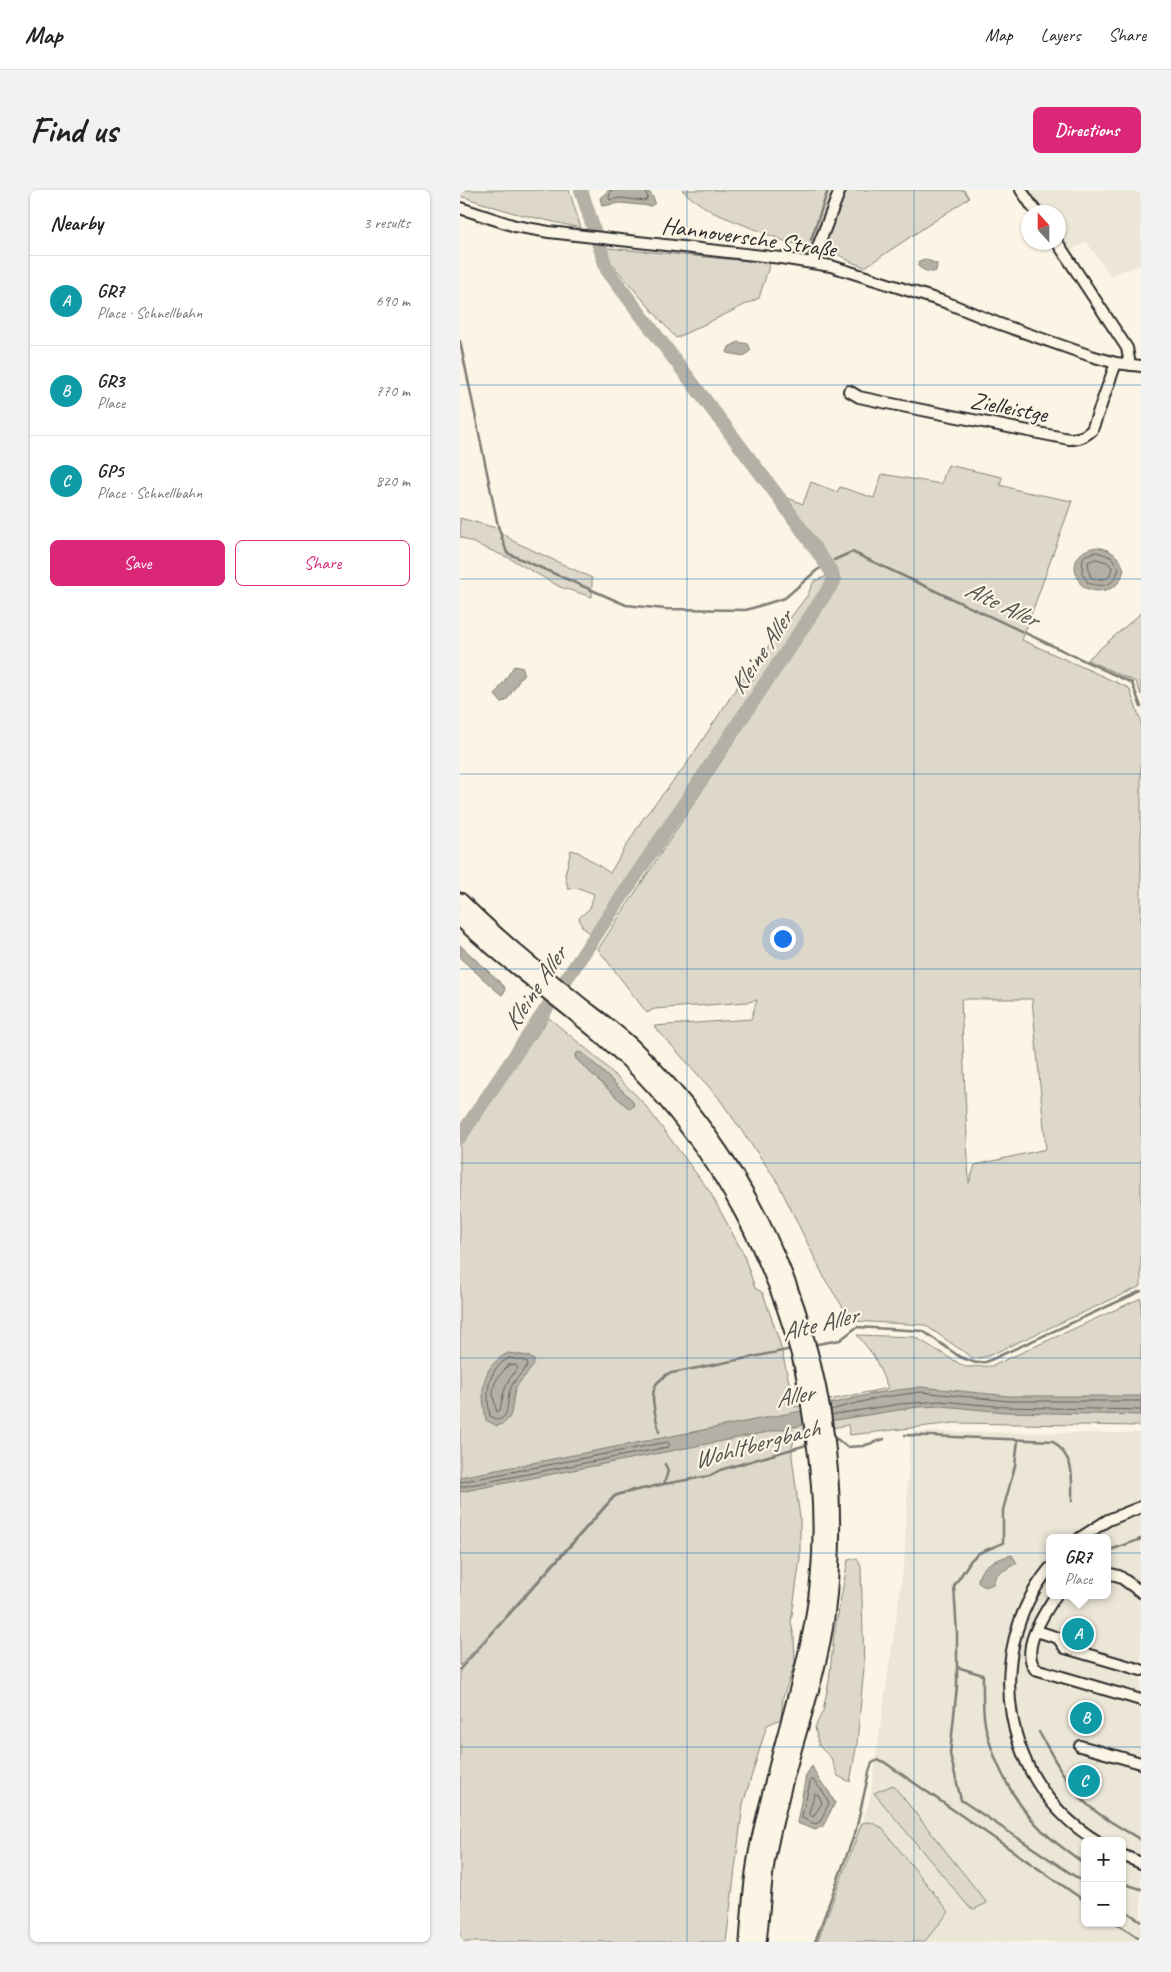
<!DOCTYPE html>
<html lang="en">
<head>
<meta charset="utf-8">
<style>
	body { margin:0; font-family:Caveat,sans-serif; background:#f2f2f2; color:#222 }
	.controls { position:absolute; right:15px; bottom:15px; display:grid; overflow:hidden; border-radius:8px; box-shadow:0 1px 4px #0004 }
	.controls button { width:45px; height:45px; display:grid; place-items:center; padding:0; border:0; border-bottom:1px solid #e0e0e0; background:#fff; color:#222; font:25px sans-serif }
	.compass { position:absolute; left:561px; top:15px; width:45px; height:45px; border-radius:50%; background:#fff; box-shadow:0 1px 4px #0004; rotate:339deg }
	.you { position:absolute; left:322px; top:748px; width:18px; height:18px; margin:-12px; border:4px solid #fff; border-radius:50%; background:#1a73e8; box-shadow:0 0 0 8px #1a73e833 }
	.badge { display:grid; place-items:center; width:32px; height:32px; border-radius:50%; background:#db2777; color:#fff; font-size:16px; font-weight:700 }
	.pin { position:absolute; translate:-50% -50%; border:2px solid #fff; box-shadow:0 1px 5px #0006 }
	.popup { position:absolute; left:586px; top:1344px; width:65px; height:65px; box-sizing:border-box; display:grid; place-content:center; border-radius:8px; background:#fff; filter:drop-shadow(0 1px 4px #0005); font-size:16px; white-space:nowrap; color:#767676 }
	.popup b { font-size:19px; color:#222 }
	.popup::after { content:''; position:absolute; left:50%; top:100%; margin-left:-10px; border:10px solid transparent; border-top-color:#fff }
	.list { margin:0; padding:0; list-style:none }
	h2 { display:flex; justify-content:space-between; align-items:center; height:65px; margin:0; padding:0 20px; font-size:21px }
	h2 small { font-size:16px; font-weight:400; color:#767676 }
	.list li { display:grid; grid-template-columns:32px 1fr auto; gap:15px; align-items:center; box-sizing:border-box; height:90px; padding:0 20px; border-top:1px solid #e0e0e0 }
	.list b { display:block; font-size:19px; white-space:nowrap }
	.list p { margin:0; font-size:16px; white-space:nowrap; color:#767676 }
	.list em { font-size:16px; font-style:normal; color:#767676 }
	.actions { display:flex; gap:10px; padding:15px 20px }
	.actions a { flex:1; padding:11px 0; border:1px solid #db2777; border-radius:8px; text-align:center; font-size:18px; color:#db2777 }
	.actions .main { background:#db2777; color:#fff }
	.map { position:relative; flex:none; width:681px; height:1752px; overflow:hidden; border-radius:8px }
	header { display:flex; align-items:center; gap:30px; box-sizing:border-box; height:70px; padding:0 25px; background:#fff; border-bottom:1px solid #e0e0e0 }
	header strong { font-size:24px }
	nav { display:flex; gap:28px; margin-inline-start:auto; font-size:18px }
	.intro { display:flex; align-items:center; justify-content:space-between; box-sizing:border-box; height:120px; padding:0 30px }
	h1 { margin:0; font-size:35px }
	.button { padding:12px 22px; border-radius:8px; background:#db2777; color:#fff; font-size:18px; font-weight:700 }
	main { display:flex; gap:30px; padding:0 30px }
	aside { flex:1; background:#fff; border-radius:8px; box-shadow:0 1px 4px #0004 }
	.map>svg:first-child { display:block }
</style>
</head>
<body>
<header>
<strong>Map</strong>
<nav><a>Map</a><a>Layers</a><a>Share</a></nav>
</header>
<div class="intro"><h1>Find us</h1><a class="button">Directions</a></div>
<main>
<aside>
<h2>Nearby<small>3 results</small></h2>
<ul class="list">
<li><span class="badge" style="background:#0f9aa8">A</span><div><b>GR7</b><p>Place · Schnellbahn</p></div><em>690 m</em></li>
<li><span class="badge" style="background:#0f9aa8">B</span><div><b>GR3</b><p>Place</p></div><em>770 m</em></li>
<li><span class="badge" style="background:#0f9aa8">C</span><div><b>GP5</b><p>Place · Schnellbahn</p></div><em>820 m</em></li>
</ul>
<div class="actions"><a class="main">Save</a><a>Share</a></div>
</aside>
<div class="map">
<svg width="681" height="1752" viewBox="0 0 681 1752">
	<rect width="100%" height="100%" fill="#fcf5e5"/>
	<filter id="ink" filterUnits="userSpaceOnUse"><feTurbulence type="fractalNoise" baseFrequency=".02" numOctaves="2"/><feDisplacementMap in="SourceGraphic" scale="10" xChannelSelector="R" yChannelSelector="G"/><feConvolveMatrix kernelMatrix="1 2 1 2 8 2 1 2 1" color-interpolation-filters="sRGB"/></filter>
	<g filter="url(#ink)">
		<path fill="#ece6d7" fill-rule="evenodd" d="M566,0h115v75l-31,10 -24,-34 -17,11 -10,-15 -1,-25h-17z
			M450,1242l231,1v509h-322l51,-143 34,-235zM589,1348h58v57h-58zM625,1651h37v82h-37z"/>
		<path fill="#ded8ca" stroke="#84827a" fill-rule="evenodd" d="M0,0h109l12,38 -67,-15 -54,-17z
			M222,0h282l5,8 -104,69 -14,-5 -17,-10 -47,-10 -73,-29 -20,-13z
			M147,58l163,15 -11,35 -83,40 -66,-76z
			M488,275l54,12 -2,8 21,6 51,10 -50,139 107,48 12,33v565l-153,70 -14,3 -49,-34 -73,-4 -26,-40 -49,-100 -59,-84 -64,-71 97,-7 6,-19 -9,2 -94,7 -7,4 -49,-64 243,-370 -13,-12 -40,-69 15,6 8,-22 26,10 3,-5 34,11 8,-24 59,10zM501,809h71l14,150 -71,16 -6,18z
			M0,328l36,10 17,13 79,37v19l-32,-10 -49,-28 -51,-22z
			M373,384l-222,336 -18,25 -11,-8 -3,-9 11,-10 4,-14 -15,-6 -11,1 -3,-14 6,-25 7,2 32,21 32,-53 44,-55 57,-87 10,2 1,-15 53,-69 7,-15z
			M681,423v82l-5,-13 -49,-22z
			M89,828l46,38 47,45 68,91 33,61 12,35 8,5 16,47 16,67 93,-19 -14,-32 -17,-21 58,2 50,30 27,-1 149,-68v128l-187,-3 -104,12 -2,-10 -52,9 -4,13v10l8,61v41l-9,63 3,15 1,26 -12,34 -2,22 -14,6 -24,79 -17,138h-266v-273l154,-172 5,-3 15,-5 -20,6 -154,171v-535l66,-97 7,7zM124,864l48,46 -2,9 -54,-50 -1,-4z
			M397,1368l4,9 3,100 -7,76 -7,39 -12,-6 -7,-18 -12,-12 -4,-19 8,-16 6,-30 5,-46 14,-75z
			M433,1595l94,118 -13,6 -5,-2 -95,-114z
			M410,1632l11,5 68,85 -25,30h-107l45,-119z"/>
		<path fill="#b4b0a5" stroke="#7d7b74" d="M149,0h39l6,9 1,4 -4,3 -31,-3 -18,3 -2,-8z
			M465,69l12,5 -1,7c-5,3 -14,-1 -18,-5l1,-5z
			M278,152l10,2 3,6 -7,6 -17,-3 2,-6z
			M638,357c14,3 21,9 26,22 -1,5 -3,11 -6,14 -8,10 -30,11 -38,0 -11,-18 -3,-34 18,-36z
			M54,476l9,2 1,5 -18,28 -5,1 -6,-7z
			M0,755l44,41 1,5 -3,4 -3,-2 -39,-35z
			M118,862l6,2 48,46 2,5 -4,4 -3,-2 -51,-48 -1,-4z
			M48,1163l20,3 6,4v4c-4,8 -12,14 -17,22 -8,15 1,34 -20,40l-11,-6c-5,-28 -7,-52 22,-67z
			M461,1197l88,9h132v19l-136,-3 -64,-6 -23,1 -114,18 -344,67v-15l341,-66 75,-18z
			M552,1365l5,8 -21,12 -3,9 -7,3 -8,-4c0,-18 19,-24 34,-28z
			M352,1576l7,14 9,10 7,13 -12,23 -8,4 -18,-7 9,-48z"/>
		<g fill="none" stroke-linecap="round" stroke-linejoin="round">
			<path stroke="#62605c" stroke-width="1" d="M151,0l-2,7 1,3 10,-2 25,3 3,-3 -3,-8
				M637,362l14,5 8,11c-4,18 -16,20 -31,15l-6,-10 1,-15 3,-3z
				M637,369l10,3 5,5 -2,8 -4,4h-11l-5,-3 -2,-14z
				M49,1168l17,3 2,3c-5,9 -15,16 -18,26 -4,11 1,28 -13,30l-7,-4c-4,-22 -4,-46 19,-58z
				M49,1175h7l2,3c-13,15 -14,22 -18,42l-3,2c-2,-4 -1,-7 -3,-12 -4,-15 5,-25 15,-35z
				M370,1220l47,-12 44,-6 88,9h132
				M370,1225l70,-11 41,-3 65,6 135,3
				M0,1292l207,-40 3,2 -2,3 -208,40
				M351,1590h2l11,13 5,10 -9,19 -5,2 -13,-6z
				M355,1604l4,2 3,7 -9,14 -4,-3z"/>
			<path stroke="#7d7b74" stroke-width="2.5" d="M351,50l17,-50
				M326,62l12,1 6,-3
				M0,151l38,185 9,27 119,52 39,4 81,1 39,-12 32,-28 10,-5
				M374,370l18,-8 280,131 9,24
				M352,1155l28,-5 17,-13 66,4 37,26 16,6 10,-1 155,-71
				M199,1242c-2,-14 -11,-37 -2,-49 3,-3 7,-6 10,-9l125,-25
				M445,1245l148,6c22,20 19,32 19,60
				M558,1250l-3,26 -12,44v33l-24,10 -8,7 -17,26 3,48v52l-7,68 11,46 124,83
				M370,1251l7,-2 10,8 16,-1 21,-7
				M204,1294l45,-8 11,-6 90,-26
				M653,1359l28,-10
				M497,1477l26,8c0,17 -1,37 3,54 10,41 34,85 68,112 10,8 20,15 31,23
				M0,1479l154,-172 6,-3 44,-10 4,-13 -3,-7
				M579,1542c12,21 23,44 39,63 16,19 42,32 63,45
				M662,1693l19,6
				M662,1719l19,12
				M656,1733l25,17
				M355,1752l41,-112 13,-58 3,-9 6,-3 6,2 201,139"/>
			<path stroke="#b4b0a5" stroke-width="14" d="M0,947l374,-556 -3,-10 -51,-72 -173,-229 -26,-80"/>
			<g stroke="#2b2b2b" stroke-width="14">
				<path id="minor" d="M561,0l15,22
					M0,18l55,18 34,6 232,26 50,8 114,36 52,21 94,33 25,7 25,3
					M597,52l70,106 3,17
					M352,72l28,-72
					M389,201l10,6 28,6 182,36c10,0 15,-2 23,-9l24,-67
					M620,1348l28,-18 33,-13
					M589,1379c-68,85 -47,215 48,272
					M647,1383l12,3 22,16
					M596,1405c-12,19 -36,53 -21,74l106,31
					M577,1441l21,7 7,10 76,22
					M620,1556l61,17
					M662,1665l19,8"/>
			</g>
			<g stroke="#2b2b2b" stroke-width="19">
				<path id="highway" d="M0,711c38,38 79,71 121,105 17,13 35,26 51,41 154,149 220,359 194,570 -8,61 -31,119 -45,178 -6,25 -13,51 -16,76 -3,24 -4,47 -7,71
					M0,728c62,59 137,104 194,168 69,77 119,170 146,270 7,26 10,54 14,80 9,61 10,125 -1,186 -10,58 -29,113 -42,170 -6,25 -13,50 -16,74 -4,25 -5,51 -7,76"/>
			</g>
			<use href="#minor" stroke="#fcf5e5" stroke-width="10"/>
			<use href="#highway" stroke="#fcf5e5" stroke-width="15"/>
		</g>
	</g>
	<path fill="none" stroke="#1f6fb2" stroke-width="1" stroke-opacity="0.55" d="M227,0v1752M454,0v1752M0,195h681M0,389h681M0,584h681M0,779h681M0,973h681M0,1168h681M0,1363h681M0,1557h681"/>
	<g text-anchor="middle" stroke-width="4.5" stroke-linejoin="round" paint-order="stroke">
		<g font-size="24" fill="#2b2b2b" stroke="#fcf5e5">
			<text transform="translate(289 47) rotate(8)" y="8">Hannoversche Straße</text>
			<text transform="translate(549 217) rotate(11)" y="8">Zielleistge</text>
		</g>
		<g font-size="25" font-style="italic" fill="#545350" stroke="#fcf5e5">
			<text transform="translate(542 413) rotate(25)" y="9">Alte Aller</text>
			<text transform="translate(300 462) rotate(-56)" y="9">Kleine Aller</text>
			<text transform="translate(74 798) rotate(-56)" y="9">Kleine Aller</text>
			<text transform="translate(359 1133) rotate(-14)" y="9">Alte Aller</text>
			<text transform="translate(334 1205) rotate(-11)" y="9">Aller</text>
			<text transform="translate(296 1253) rotate(-15)" y="9">Wohltbergbach</text>
		</g>
	</g>
</svg>
<div class="controls">
<button>+</button>
<button>−</button>
</div>
<svg class="compass" viewBox="-18 -18 36 36"><path d="M0-13l5 13h-10z" fill="#e53935"/><path d="M0 13l5-13h-10z" fill="#767676"/></svg>
<div class="you"></div>
<div class="pin badge" style="left:618px;top:1444px;background:#0f9aa8">A</div>
<div class="popup"><b>GR7</b>Place</div>
<div class="pin badge" style="left:626px;top:1528px;background:#0f9aa8">B</div>
<div class="pin badge" style="left:624px;top:1591px;background:#0f9aa8">C</div>
</div>
</main>
</body>
</html>
